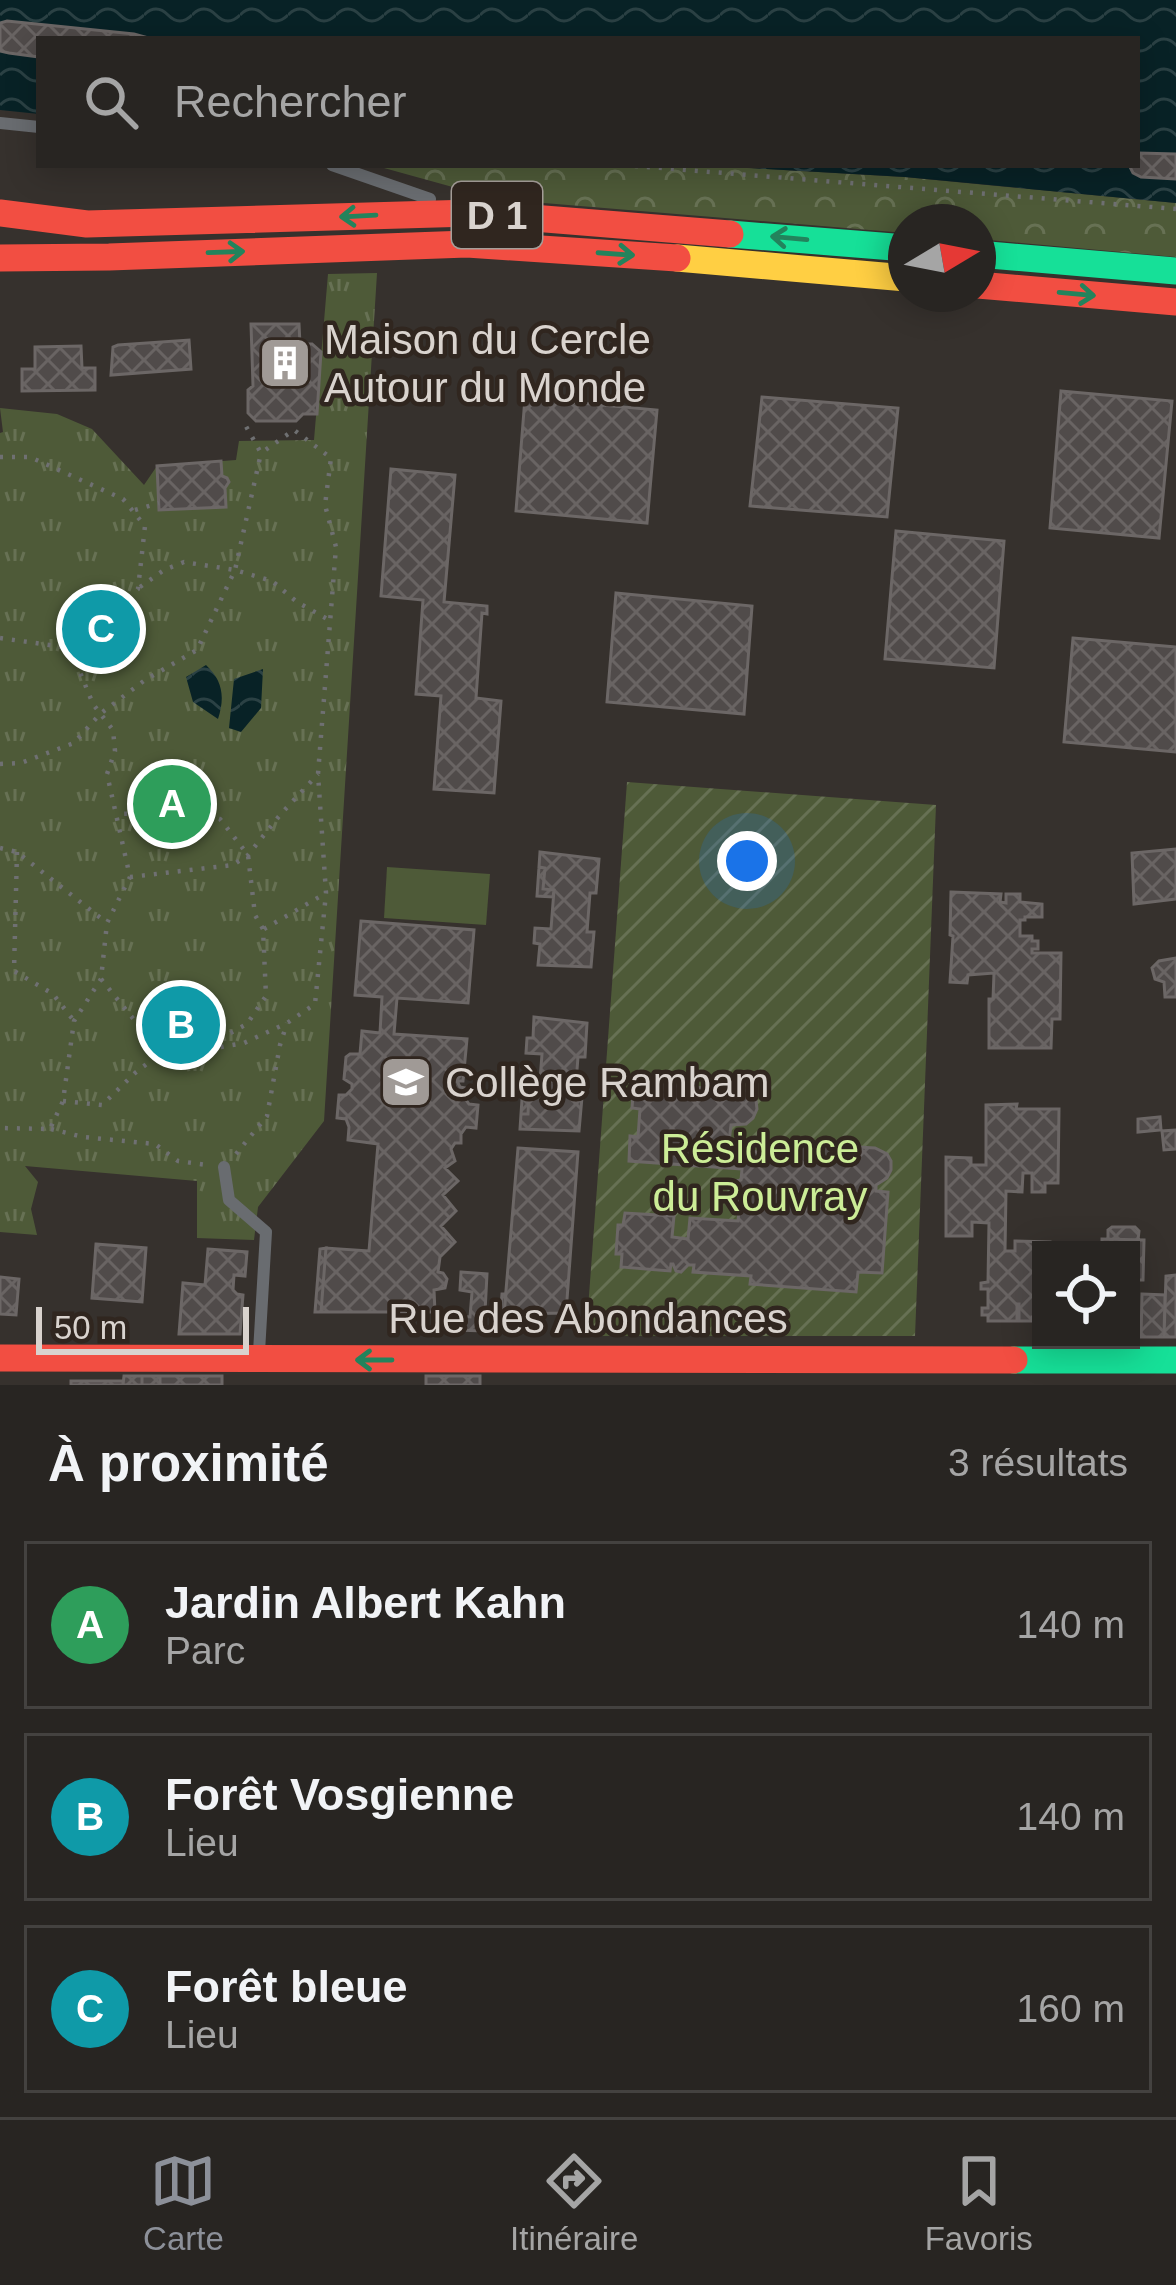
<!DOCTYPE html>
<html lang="fr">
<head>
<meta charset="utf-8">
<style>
	body { margin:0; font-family:Arial,sans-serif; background:#34312f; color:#f1f3f6 }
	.controls { position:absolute; right:36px; bottom:36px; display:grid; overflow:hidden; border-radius:0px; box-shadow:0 6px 30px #0003 }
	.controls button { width:108px; height:108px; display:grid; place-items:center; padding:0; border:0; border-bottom:3px solid #444240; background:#282522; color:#f1f3f6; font:60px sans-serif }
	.compass { position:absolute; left:888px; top:204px; width:108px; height:108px; border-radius:50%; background:#282522; box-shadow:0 6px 30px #0003; rotate:80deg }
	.scale { position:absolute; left:36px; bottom:30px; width:213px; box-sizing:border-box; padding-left:12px; border:6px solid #d9d3ce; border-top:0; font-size:33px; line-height:42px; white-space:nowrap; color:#d9d3ce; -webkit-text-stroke:9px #30261f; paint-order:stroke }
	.you { position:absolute; left:747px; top:861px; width:42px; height:42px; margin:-30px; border:9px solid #fff; border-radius:50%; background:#1a73e8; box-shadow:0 0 0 18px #1a73e833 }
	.badge { display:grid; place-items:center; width:78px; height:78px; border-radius:50%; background:#8c9099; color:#fff; font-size:39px; font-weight:700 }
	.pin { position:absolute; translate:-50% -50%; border:6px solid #fff; box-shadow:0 3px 12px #0006 }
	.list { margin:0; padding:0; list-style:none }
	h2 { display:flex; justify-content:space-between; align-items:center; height:156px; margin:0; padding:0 48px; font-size:51px }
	h2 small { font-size:39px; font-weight:400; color:#a5a5a5 }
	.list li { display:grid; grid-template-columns:78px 1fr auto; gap:36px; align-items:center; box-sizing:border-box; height:168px; margin:0 24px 24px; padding:0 24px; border:3px solid #444240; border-radius:0px }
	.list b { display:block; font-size:45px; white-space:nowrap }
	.list p { margin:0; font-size:39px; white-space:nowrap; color:#a5a5a5 }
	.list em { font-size:39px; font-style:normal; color:#a5a5a5 }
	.icon { flex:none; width:66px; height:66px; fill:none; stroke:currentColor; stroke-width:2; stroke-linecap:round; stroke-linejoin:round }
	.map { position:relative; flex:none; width:1176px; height:1385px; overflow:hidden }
	.search { position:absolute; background:#282522; box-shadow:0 6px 30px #0003; left:36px; right:36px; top:36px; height:132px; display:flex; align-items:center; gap:30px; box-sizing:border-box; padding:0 42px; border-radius:0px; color:#a5a5a5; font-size:45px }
	.sheet { height:732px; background:#282522 }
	nav { display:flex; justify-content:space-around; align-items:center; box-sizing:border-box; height:168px; border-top:3px solid #444240; background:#282522; font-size:33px; color:#a5a5a5 }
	nav a { display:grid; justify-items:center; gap:6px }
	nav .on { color:#8c9099 }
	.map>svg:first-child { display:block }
</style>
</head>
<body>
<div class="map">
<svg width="1176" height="1385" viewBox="0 0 1176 1385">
	<defs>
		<pattern id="grass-tufts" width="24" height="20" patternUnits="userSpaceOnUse" patternTransform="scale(3)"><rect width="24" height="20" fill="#4e5a38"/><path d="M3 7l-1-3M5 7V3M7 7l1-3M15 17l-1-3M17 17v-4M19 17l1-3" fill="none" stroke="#677154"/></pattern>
		<pattern id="forest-crowns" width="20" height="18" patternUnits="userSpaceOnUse" patternTransform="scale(3)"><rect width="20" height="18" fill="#4e5a38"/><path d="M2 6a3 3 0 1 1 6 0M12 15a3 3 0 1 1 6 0" fill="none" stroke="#677154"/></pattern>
		<pattern id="garden-furrows" width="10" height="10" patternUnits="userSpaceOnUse" patternTransform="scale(3)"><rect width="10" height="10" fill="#4e5a38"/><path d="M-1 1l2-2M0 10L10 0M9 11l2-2" fill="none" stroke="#677154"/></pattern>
		<pattern id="water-waves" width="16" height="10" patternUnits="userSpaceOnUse" patternTransform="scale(3)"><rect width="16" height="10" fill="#082226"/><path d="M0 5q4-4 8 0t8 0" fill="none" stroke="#2b4144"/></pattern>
		<pattern id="building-cross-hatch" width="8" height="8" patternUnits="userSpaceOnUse" patternTransform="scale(3)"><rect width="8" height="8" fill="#504b4a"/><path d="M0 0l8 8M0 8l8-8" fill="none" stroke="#696463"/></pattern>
	</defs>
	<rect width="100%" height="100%" fill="#36312d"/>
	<path fill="url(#grass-tufts)" d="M377,273l-53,848 -66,86 -4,33 -57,-2v-57l-172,-15 13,16 -7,27 6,26 -37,-3v-799l3,-1 -3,-24 57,6 35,15 52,56 13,-19 79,-6 3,-19 75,-1 14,-166z"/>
	<path fill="url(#forest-crowns)" d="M381,165h316l207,12 272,26v54l-198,-18v-17h-72v11l-410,-34 -112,-31z"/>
	<path fill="url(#garden-furrows)" d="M627,782l309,23 -21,531h-329z"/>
	<path fill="#4e5a38" d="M387,867l103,7 -4,51 -102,-7z"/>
	<path fill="url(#water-waves)" d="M0,0h1176v203l-271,-26 -208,-12h440v-126h-1098v75l-39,-4z
		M206,665c17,16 19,32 12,54l-25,-17 -7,-25z
		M263,669l-2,39 -20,24 -12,-4 5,-49z"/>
	<path fill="url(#building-cross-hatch)" stroke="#6c6766" stroke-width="3" d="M7,21l127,13 18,5h-113v18l-30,-4 -9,-2v-28z
		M1138,153l38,1v25l-35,-2 -8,-4 -4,-8h8z
		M251,324h48l1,20h12l9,8 -4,62h-14l-7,7h-40l-8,-8v-23l5,-4z
		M189,340l2,29 -80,6 2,-28 5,-2z
		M81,346l1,22h13v22l-73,1v-22h13v-22z
		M1061,391l111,10 -13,137 -109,-10z
		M762,397l136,11 -11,109 -137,-11z
		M525,398l132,12 -10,113 -131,-12z
		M221,461l1,15 5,2 2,4 -4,6 1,19 -67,3 -2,-44z
		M391,469l64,6 -11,127 43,4v8l-5,-1 -6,85 25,3 -7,92 -60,-4 7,-93 -25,-2 7,-94 -42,-4z
		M896,531l108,10 -10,127 -109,-9z
		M616,593l136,13 -8,108 -137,-12z
		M1073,638l103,9v105l-112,-10z
		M1176,849v50l-42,5 -2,-51z
		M540,852l59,7 -3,34h-6l-3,39h7l-3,35 -53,-2 2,-21 -6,-1 1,-15 16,1 3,-39 -11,-1 2,-21 -6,-1z
		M539,867l6,1 -2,21 11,1 -1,7 -16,-1z
		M951,892l50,2 -1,8 6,1v-9h14v8l22,2v13h-17v3h-5v16h12v5h6v8h-6v4h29l-1,66h-8l-1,29h-62v-49h4l1,-26 -26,2 -1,8 -17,-1 3,-46 -3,-1z
		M361,921l113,9 -6,73 -71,-5 -3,36 73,5 -4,42h-6l3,6 5,1 -1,9 5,7 9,1 -2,23 -10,-1 -5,7v9h-6l-4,6 4,12 -10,7 13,13 -15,14 13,16 -15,15 14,16 -15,15 -2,15 5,1 4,6 -2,9 -11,2 1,22h-114l5,-64 43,3 9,-107 -30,-4 1,-13 -3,-8 -9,-1 2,-23h7l6,-6v-5l-8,-5 2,-22 4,-3h10l2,-23 18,2 2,-36 -27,-2z
		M1176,958v39h-11l-1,-15 -9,-3 -3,-11 7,-7z
		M534,1017l53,6 -2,34h-7l-3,39 7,1 -3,34 -59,-2 1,-15h7l1,-21 10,1 3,-40 -16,-1 1,-15h6z
		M634,1083l113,8 9,9 1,9 -4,9 -7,6 -15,1 -2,17 38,14 1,-14 107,6 12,6 4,7v9l-4,8 -11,7v6l12,1 -6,81 -24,-1 -2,20 -106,-8 1,-8 -58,-4 1,-7h-6l-7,7 -5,-1 -3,-7h-2l-1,7 -49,-4 1,-13h-6l2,-29h5l2,-12 49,3 -2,21 16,2 2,-21 48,3 2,-23 -8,-8 3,-9 6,-1 1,-11 -113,-8 1,-25 8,1 2,-28 -8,-1z
		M523,1085l16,1v8l-10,-1 -1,21h-7z
		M1017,1104l-1,5h43l-1,74h-13v9h-13v-19h-9l-1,19 -16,-1 -1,60h10v-10l35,1v8h-9v67h-9v4h-13v-17h-2v17h-29v-6h-6v-7h6v-19h-7v-6l7,-1 1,-59 -17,-1v14h-26v-79l25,1v7h15v-60z
		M1160,1117l1,13 -23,2v-13z
		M1176,1130v19l-12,1 -2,-19z
		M518,1148l60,4 -12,161 -62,1z
		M1112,1227h23l4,4 -1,9 -30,-1v-9z
		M1102,1239l42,1 -1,40h-12v-30h-29z
		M96,1244l50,4 -4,54 -50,-4z
		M326,1248l-5,64h-6l5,-63z
		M208,1249l39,3 -2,24 -11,-1 -1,15 4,4 6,1 -3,39h-61l4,-51 22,2z
		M461,1272l26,2 -3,57 -27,-1 1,-14 12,1 2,-25 -12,-2z
		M1176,1275v62h-12l2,-61z
		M0,1277l19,2 -3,36 -16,-1z
		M502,1294h4l-2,20h12v4h-16z
		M1142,1294l23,1 -1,42h-23z
		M124,1376h18v9h-19z
		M142,1376h18v9h-18z
		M160,1376h62v9h-62z
		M426,1376h54v9h-54z
		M71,1381h52v4h-52z"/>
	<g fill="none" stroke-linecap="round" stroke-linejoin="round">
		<path stroke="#6f7072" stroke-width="4.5" stroke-dasharray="3 9" stroke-linecap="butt" d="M623,165l553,44
			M0,457h30l93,42 22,27 -7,63 -68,59 23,56 20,26 2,21 -8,23 23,103 -23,46 -6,56 -27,42 -11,80 -13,28 -50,-1
			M135,510l24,-7
			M140,587l24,-17 20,-8 51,8 37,11 25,21 32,18
			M0,638l70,10
			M0,764l21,-1 53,-20 26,-29 45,-34 52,-30 38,-80 26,-117
			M0,848l17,4 90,71
			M17,852l-3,119 39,23 21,27
			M130,877l103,-12 15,-10 32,-40 38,-41
			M264,929l62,-36
			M101,979l60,74
			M197,1051l47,-8 43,-20 28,-19 11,-111 -8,-119 18,-227 -11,-42 6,-47 -37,-28 -33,23 -18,-32
			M63,1101l39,4 33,-32 26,-20 36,-2 50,-27 19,-28 -3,-67 -8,-14 -7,-60 -28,-36 -19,-7 -83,2
			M51,1129l32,8 72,7 23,17 29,4
			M236,1154l31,-38 13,-71 7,-22"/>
		<path stroke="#696c70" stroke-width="12" d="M0,123l39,4
			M332,165l98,34
			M224,1167l5,33 37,32 -7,120"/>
		<path stroke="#16e098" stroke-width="27" d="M730,234l176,14
			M978,254l198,17
			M1014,1360h162"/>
		<path stroke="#ffcf43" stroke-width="27" d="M677,258l229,20"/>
		<path stroke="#f24e42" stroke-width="27" d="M0,213l87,11 384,-11 259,21
			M0,258l109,-1 358,-13 210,14
			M978,285l198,17
			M0,1358l1014,2"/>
	</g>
	<defs><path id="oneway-shaft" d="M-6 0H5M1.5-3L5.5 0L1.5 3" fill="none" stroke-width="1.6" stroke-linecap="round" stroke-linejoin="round" transform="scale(3)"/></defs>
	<g stroke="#23835c">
		<use href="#oneway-shaft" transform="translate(358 216) rotate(177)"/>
		<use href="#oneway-shaft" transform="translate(789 238) rotate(-175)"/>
		<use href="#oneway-shaft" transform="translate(226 252) rotate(-2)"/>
		<use href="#oneway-shaft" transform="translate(616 254) rotate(4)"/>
		<use href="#oneway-shaft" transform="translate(1077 294) rotate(5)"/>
		<use href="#oneway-shaft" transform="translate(374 1360) rotate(-180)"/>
	</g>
	<defs>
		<g id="building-square" transform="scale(2.7)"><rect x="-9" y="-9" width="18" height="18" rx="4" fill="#a09a96" stroke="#30261f"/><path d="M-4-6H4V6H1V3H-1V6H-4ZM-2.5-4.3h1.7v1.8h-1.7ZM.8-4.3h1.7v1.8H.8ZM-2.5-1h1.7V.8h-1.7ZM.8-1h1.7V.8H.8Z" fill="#fff"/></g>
		<g id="school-square" transform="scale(2.7)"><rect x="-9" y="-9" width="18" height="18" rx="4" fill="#a09a96" stroke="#30261f"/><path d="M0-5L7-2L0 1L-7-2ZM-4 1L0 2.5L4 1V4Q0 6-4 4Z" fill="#fff"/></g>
	</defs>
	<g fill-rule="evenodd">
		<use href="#building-square" x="285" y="363"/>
		<use href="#school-square" x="406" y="1082"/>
	</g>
	<g text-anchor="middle" stroke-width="9" stroke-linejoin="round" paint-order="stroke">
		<rect fill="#30261f" stroke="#a69f9a" stroke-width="3" x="452" y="182" width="90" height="66" rx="9"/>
		<g font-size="39" font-weight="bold" fill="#d9d3ce">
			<text x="497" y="229">D 1</text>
		</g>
		<g font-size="42" fill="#d9d3ce" stroke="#30261f" text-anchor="start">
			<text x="324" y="354">Maison du Cercle<tspan x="324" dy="48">Autour du Monde</tspan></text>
			<text x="445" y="1097">Collège Rambam</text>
		</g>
		<g font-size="42" fill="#cced97" stroke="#30261f">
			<text x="760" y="1163">Résidence<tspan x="760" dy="48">du Rouvray</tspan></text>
		</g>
		<g font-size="42" fill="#d9d3ce" stroke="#30261f">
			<text x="588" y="1333">Rue des Abondances</text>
		</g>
	</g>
</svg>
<div class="controls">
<button><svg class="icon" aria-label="locate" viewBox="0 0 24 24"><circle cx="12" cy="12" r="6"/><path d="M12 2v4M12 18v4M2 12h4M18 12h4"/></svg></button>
</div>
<svg class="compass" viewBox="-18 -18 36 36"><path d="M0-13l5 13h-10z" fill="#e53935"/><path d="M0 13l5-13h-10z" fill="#a5a5a5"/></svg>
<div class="scale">50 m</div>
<div class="you"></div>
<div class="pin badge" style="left:172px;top:804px;background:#2e9e5b">A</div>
<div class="pin badge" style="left:181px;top:1025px;background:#0f9aa8">B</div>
<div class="pin badge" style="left:101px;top:629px;background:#0f9aa8">C</div>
<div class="search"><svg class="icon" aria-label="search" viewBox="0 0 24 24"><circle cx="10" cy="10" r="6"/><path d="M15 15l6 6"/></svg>Rechercher</div>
</div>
<section class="sheet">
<h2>À proximité<small>3 résultats</small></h2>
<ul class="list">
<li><span class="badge" style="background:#2e9e5b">A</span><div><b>Jardin Albert Kahn</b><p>Parc</p></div><em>140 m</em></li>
<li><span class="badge" style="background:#0f9aa8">B</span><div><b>Forêt Vosgienne</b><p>Lieu</p></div><em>140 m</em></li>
<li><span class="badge" style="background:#0f9aa8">C</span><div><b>Forêt bleue</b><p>Lieu</p></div><em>160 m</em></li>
</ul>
</section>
<nav>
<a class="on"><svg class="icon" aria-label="map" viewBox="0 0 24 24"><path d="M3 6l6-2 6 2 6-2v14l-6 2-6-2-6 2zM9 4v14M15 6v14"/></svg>Carte</a>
<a><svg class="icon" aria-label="directions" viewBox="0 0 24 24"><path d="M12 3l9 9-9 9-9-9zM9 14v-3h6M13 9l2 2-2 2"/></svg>Itinéraire</a>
<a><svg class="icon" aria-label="saved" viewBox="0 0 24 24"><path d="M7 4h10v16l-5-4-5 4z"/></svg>Favoris</a>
</nav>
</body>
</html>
